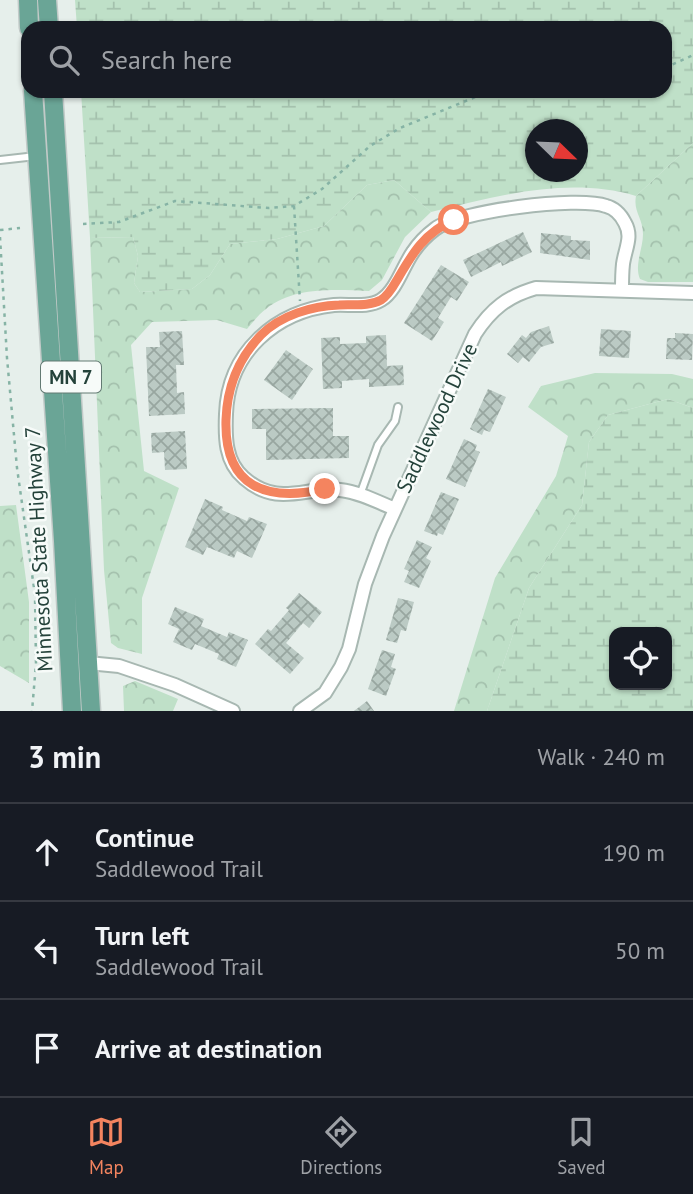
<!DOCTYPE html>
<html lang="en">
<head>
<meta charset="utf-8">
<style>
	body { margin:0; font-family:"PT Sans",sans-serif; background:#242831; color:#f1f3f6 }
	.controls { position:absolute; right:21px; bottom:21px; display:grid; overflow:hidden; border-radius:14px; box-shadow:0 2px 5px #0004 }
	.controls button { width:63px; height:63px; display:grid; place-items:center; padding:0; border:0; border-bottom:2px solid #363941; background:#171b24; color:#f1f3f6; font:35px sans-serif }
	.compass { position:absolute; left:525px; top:119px; width:63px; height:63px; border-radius:50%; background:#171b24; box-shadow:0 2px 5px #0004; rotate:113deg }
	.stop { position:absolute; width:21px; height:21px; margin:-16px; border:5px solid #f4845f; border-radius:50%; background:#fff }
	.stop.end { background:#f4845f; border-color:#fff; box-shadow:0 2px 7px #0008 }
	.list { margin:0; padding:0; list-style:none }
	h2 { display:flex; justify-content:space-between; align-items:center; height:91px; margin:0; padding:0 28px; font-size:30px }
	h2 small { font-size:23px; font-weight:400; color:#9ea1a6 }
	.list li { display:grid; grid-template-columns:46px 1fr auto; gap:21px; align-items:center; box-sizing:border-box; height:98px; padding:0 28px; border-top:2px solid #363941 }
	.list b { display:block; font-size:26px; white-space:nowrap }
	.list p { margin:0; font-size:23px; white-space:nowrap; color:#9ea1a6 }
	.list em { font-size:23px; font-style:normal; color:#9ea1a6 }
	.icon { flex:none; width:38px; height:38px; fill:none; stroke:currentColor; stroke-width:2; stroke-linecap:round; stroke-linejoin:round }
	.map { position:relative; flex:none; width:693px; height:711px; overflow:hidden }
	.search { position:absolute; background:#171b24; box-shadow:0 2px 5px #0004; left:21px; right:21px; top:21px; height:77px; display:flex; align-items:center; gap:18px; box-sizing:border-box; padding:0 24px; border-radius:21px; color:#9ea1a6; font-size:26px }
	.sheet { height:385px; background:#171b24 }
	nav { display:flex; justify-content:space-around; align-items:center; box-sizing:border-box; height:98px; border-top:2px solid #363941; background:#171b24; font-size:19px; color:#9ea1a6 }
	nav a { display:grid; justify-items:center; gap:4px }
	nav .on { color:#f4845f }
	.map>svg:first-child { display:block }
</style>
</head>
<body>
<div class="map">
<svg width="693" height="711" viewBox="0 0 693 711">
	<defs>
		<pattern id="forest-crowns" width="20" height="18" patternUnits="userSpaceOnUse" patternTransform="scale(1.75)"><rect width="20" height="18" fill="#bfe0c8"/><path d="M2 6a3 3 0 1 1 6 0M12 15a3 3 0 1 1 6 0" fill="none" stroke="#a4c1ad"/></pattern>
		<pattern id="wetland-marsh" width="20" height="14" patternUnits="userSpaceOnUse" patternTransform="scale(1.75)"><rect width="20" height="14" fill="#bfe0c8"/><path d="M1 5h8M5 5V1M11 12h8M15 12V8" fill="none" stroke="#a4c1ad"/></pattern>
		<pattern id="building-cross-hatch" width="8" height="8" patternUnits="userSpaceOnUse" patternTransform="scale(1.75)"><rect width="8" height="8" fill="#bbcac4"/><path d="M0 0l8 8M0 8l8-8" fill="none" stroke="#98a6a0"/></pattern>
	</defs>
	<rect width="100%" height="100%" fill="#e6efeb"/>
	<path fill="url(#forest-crowns)" d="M693,143v139h-45l-8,-3c-6,-14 3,-30 3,-45 0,-16 -10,-22 -7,-38z
		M394,180l37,32 -26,25 -23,43 -13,11c-34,-1 -74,-5 -103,18 -7,5 -13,13 -19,20l-30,-9 -65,2 -21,23 13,126 35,17 -37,110v56l-24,-6 -7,-5 -7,-73 -14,-332 43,-1 5,19 -4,27 6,9 52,-3 18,-14 20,-31 47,-5 47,-13 43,-41z
		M595,373l77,1 21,5v29l-25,-9 -60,16 -19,27 -7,63 -53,83 -42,123h-33l41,-133 61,-102 12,-40 -40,-29 13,-21z
		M16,505l13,97v81l-29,-17v-160z
		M135,681l43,18 -5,12h-49l-1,-25z"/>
	<path fill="url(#wetland-marsh)" fill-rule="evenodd" d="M75,0h618v143l-57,53c-68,-20 -139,0 -205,16l-37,-32 -27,5 -43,41 -47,13 -47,5 -20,31 -18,14 -52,3 -6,-9 4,-27 -5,-19 -43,1 -9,-147h584v-63h-588zM536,130h42v42h-42z
		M668,399l25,9v303h-206l42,-123 53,-83 7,-63 19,-27zM614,632h53v53h-53z"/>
	<path fill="url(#building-cross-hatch)" d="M523,232l9,20 -30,14 -1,-4 -30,15 -8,-17z
		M541,233l30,3v4l19,1v19l-50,-7z
		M441,265l28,17 -12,19 -6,-4 -13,21 6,4 -12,19 -28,-18z
		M549,326l5,17 -13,4 -12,15 -6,-5 -5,6 -11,-9 15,-19 4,3 5,-6z
		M601,329l30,2 -2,27 -30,-2z
		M182,331l2,34h-8l1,28 7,-1 1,22 -36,2 -3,-69h14l-1,-15z
		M675,333l18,1 -1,26 -26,-1 1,-21h8z
		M386,335l1,31 16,-1 1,20 -35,2v-8l-27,2v7l-19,1 -2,-51 19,-1v7l26,-1v-7z
		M286,350l27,19 -21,31 -28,-20z
		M488,389l18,8 -16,35 -6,-2 -2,5 -12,-6z
		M333,408v28h16v22l-83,2v-31h-14v-20z
		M185,431l2,38 -22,1 -1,-18 -12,1 -1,-20z
		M464,439l13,6 -2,5 5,2 -15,35 -19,-8z
		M441,492l18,7 -16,36 -5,-2 -1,3 -13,-5z
		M205,499l18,8 -1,3 25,11 2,-4 18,7 -15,34 -15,-7 -3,7 -27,-11 -4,8 -18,-8z
		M417,540l15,7 -6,11 5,3 -12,27 -15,-6 5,-11 -5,-2z
		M299,593l23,19 -13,16 -6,-5 -17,20 18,15 -14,16 -35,-30 13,-15 3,2 18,-21 -3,-2z
		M398,598l16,4 -8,29 -5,-1 -4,13 -11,-3z
		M175,607l29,12 -3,7 26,11 2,-5 19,8 -12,27 -19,-8 2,-5 -24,-10 -3,6 -19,-8 6,-13 -11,-5z
		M382,650l13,4 -4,13 5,2 -10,27 -18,-7z
		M367,701l7,10h-20z"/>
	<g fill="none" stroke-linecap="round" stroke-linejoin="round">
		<g stroke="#a8b8b2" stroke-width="10">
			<path id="lane" d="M0,160l36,-4
				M360,495l18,-50 17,-24 3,-14"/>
		</g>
		<g stroke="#a8b8b2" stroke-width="16">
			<path id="street" d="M395,509c-17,-7 -36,-17 -55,-19 -35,-4 -62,18 -96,-12 -19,-16 -19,-41 -18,-64 2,-61 49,-103 108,-109 16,-1 34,3 47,-5 15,-9 22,-34 32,-48 6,-9 14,-17 22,-23 23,-18 143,-33 171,-23 8,2 15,9 19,17 8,14 0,26 -2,41 -1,9 -1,18 -1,26
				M88,663l31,3 56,19 58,26
				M300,711l25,-18 16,-26 8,-18 16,-65 18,-48 92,-202c16,-25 33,-38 61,-46l157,5"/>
		</g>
		<g stroke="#c2cac8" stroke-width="21">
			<path id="primary" d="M28,0l1,28
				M47,0l2,28
				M33,91l30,450 9,170
				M53,91l38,620"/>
		</g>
		<path stroke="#86b3a5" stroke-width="2.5" stroke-dasharray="3.5 5" stroke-linecap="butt" d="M665,68l28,-13
			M294,206l6,95
			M83,224l36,-2 56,-21 94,7 25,-2 28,-17 48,-43 30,-18 90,-37
			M0,230l20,-2
			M0,237l7,121 10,110 18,127 1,69 -4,47"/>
		<use href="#lane" stroke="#fff" stroke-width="6"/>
		<use href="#street" stroke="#fff" stroke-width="12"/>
		<use href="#primary" stroke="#6aa596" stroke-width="18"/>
	</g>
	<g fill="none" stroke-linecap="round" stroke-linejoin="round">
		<path stroke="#f4845f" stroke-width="9" d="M325,489c-58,13 -101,-1 -99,-69 1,-33 12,-61 35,-85 20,-20 51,-29 78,-30 14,-1 29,2 42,-5 7,-4 12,-13 16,-20 15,-26 28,-48 57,-60"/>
	</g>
	<g text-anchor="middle" stroke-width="5" stroke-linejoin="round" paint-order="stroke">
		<rect fill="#f7fbf9" stroke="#637a73" stroke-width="2" x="41" y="361.5" width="60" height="31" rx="5"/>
		<g font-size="19" font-weight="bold" fill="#24423a">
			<text x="71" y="384">MN 7</text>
		</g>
		<g font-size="21" fill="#24423a" stroke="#f7fbf9">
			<text transform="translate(437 418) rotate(-65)" y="7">Saddlewood Drive</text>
			<text transform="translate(39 549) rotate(-93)" y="7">Minnesota State Highway 7</text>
		</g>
	</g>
</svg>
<div class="controls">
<button><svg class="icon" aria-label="locate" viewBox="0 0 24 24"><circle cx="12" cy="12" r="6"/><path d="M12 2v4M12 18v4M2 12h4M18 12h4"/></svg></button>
</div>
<svg class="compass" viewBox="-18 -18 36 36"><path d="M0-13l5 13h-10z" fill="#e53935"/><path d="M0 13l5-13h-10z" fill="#9ea1a6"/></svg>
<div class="stop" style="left:454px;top:220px"></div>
<div class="stop end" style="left:325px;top:489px"></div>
<div class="search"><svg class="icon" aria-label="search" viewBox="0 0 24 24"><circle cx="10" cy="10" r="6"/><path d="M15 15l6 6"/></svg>Search here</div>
</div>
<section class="sheet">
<h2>3 min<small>Walk · 240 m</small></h2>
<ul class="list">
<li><svg class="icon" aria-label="ahead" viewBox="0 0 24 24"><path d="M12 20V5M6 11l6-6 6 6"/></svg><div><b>Continue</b><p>Saddlewood Trail</p></div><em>190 m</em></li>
<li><svg class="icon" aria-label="left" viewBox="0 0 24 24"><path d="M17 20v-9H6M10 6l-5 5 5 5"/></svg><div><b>Turn left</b><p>Saddlewood Trail</p></div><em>50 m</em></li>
<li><svg class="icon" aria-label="arrive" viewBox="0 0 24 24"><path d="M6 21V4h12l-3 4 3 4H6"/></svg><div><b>Arrive at destination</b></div></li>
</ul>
</section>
<nav>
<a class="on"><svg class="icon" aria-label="map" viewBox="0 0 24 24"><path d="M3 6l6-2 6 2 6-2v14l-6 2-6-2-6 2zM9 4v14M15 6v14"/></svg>Map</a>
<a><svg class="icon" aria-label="directions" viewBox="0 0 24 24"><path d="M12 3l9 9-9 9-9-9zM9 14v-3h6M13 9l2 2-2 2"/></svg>Directions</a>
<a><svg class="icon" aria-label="saved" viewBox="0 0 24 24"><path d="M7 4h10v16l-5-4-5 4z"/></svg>Saved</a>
</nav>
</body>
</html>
